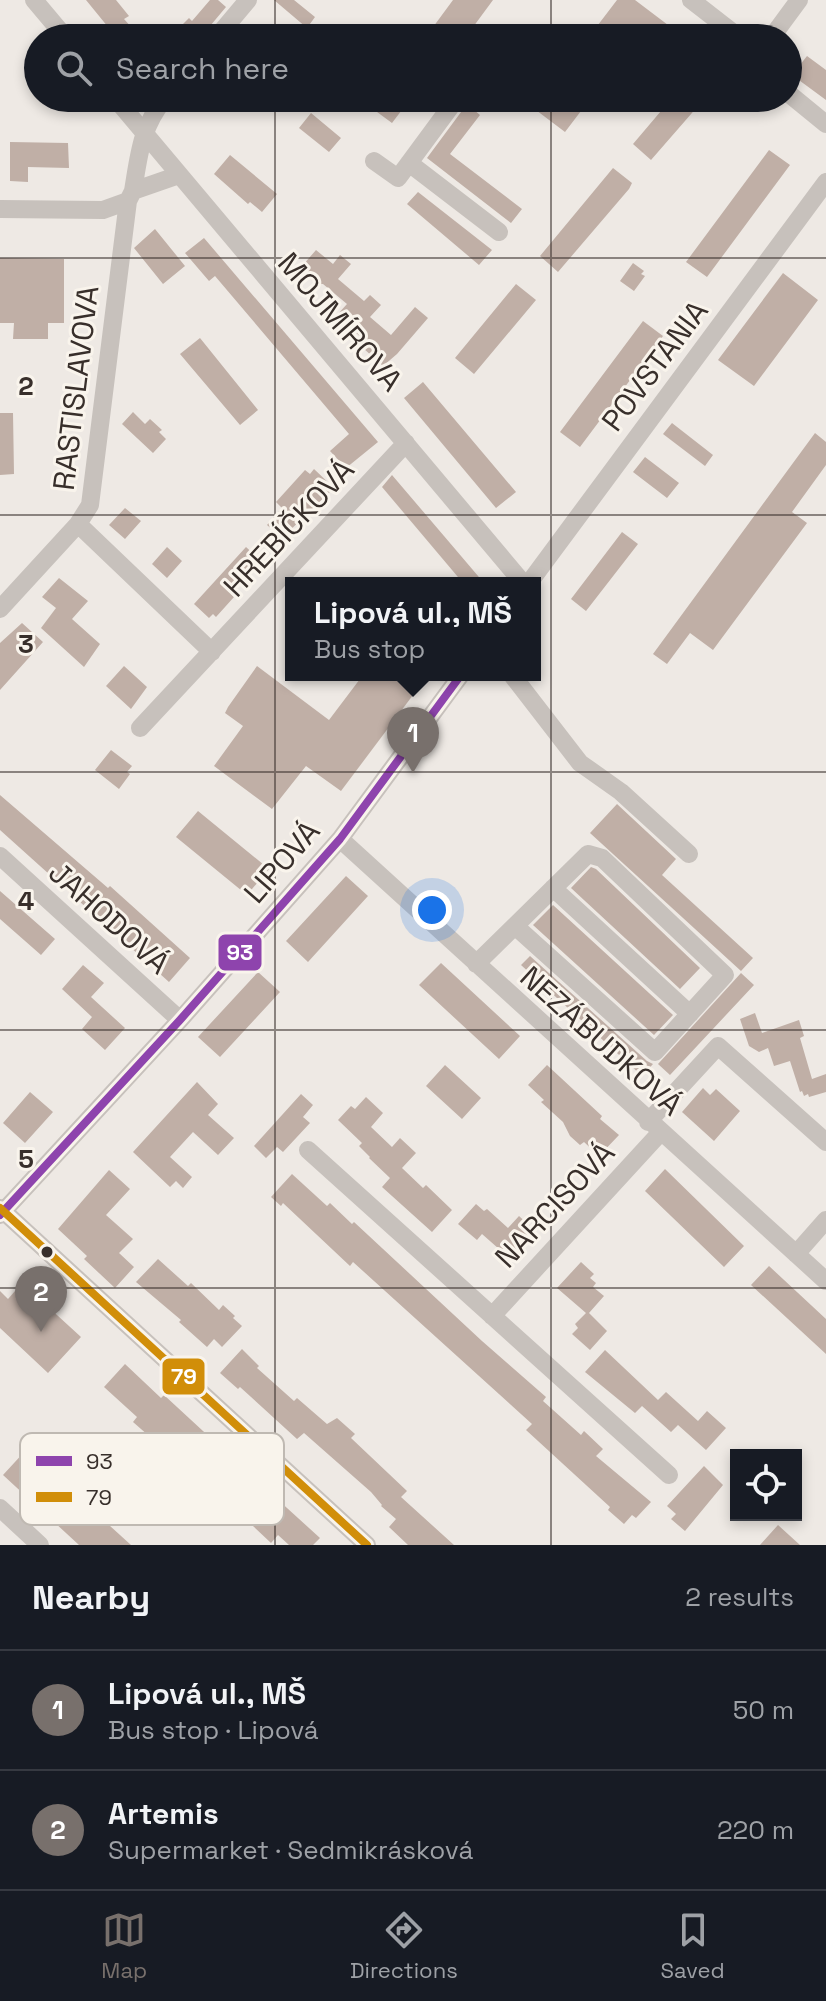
<!DOCTYPE html>
<html lang="en">
<head>
<meta charset="utf-8">
<style>
	body { margin:0; font-family:"Space Grotesk",sans-serif; background:#242831; color:#f1f3f6 }
	.controls { position:absolute; right:24px; bottom:24px; display:grid; overflow:hidden; border-radius:0px; box-shadow:0 4px 12px #0003 }
	.controls button { width:72px; height:72px; display:grid; place-items:center; padding:0; border:0; border-bottom:2px solid #363941; background:#171b24; color:#f1f3f6; font:40px sans-serif }
	.you { position:absolute; left:432px; top:910px; width:28px; height:28px; margin:-20px; border:6px solid #fff; border-radius:50%; background:#1a73e8; box-shadow:0 0 0 12px #1a73e833 }
	.badge { display:grid; place-items:center; width:52px; height:52px; border-radius:50%; background:#78706c; color:#fff; font-size:26px; font-weight:700 }
	.pin { position:absolute; translate:-50% -66px; filter:drop-shadow(0 2px 4px #0008) }
	.pin::after { content:''; position:absolute; top:42px; width:28px; height:24px; background:inherit; clip-path:polygon(0 0,100% 0,50% 100%) }
	.popup { position:absolute; left:285px; top:577px; width:256px; height:104px; box-sizing:border-box; display:grid; place-content:center; border-radius:0px; background:#171b24; filter:drop-shadow(0 2px 6px #0005); font-size:26px; white-space:nowrap; color:#9ea1a6 }
	.popup b { font-size:30px; color:#f1f3f6 }
	.popup::after { content:''; position:absolute; left:50%; top:100%; margin-left:-16px; border:16px solid transparent; border-top-color:#171b24 }
	.list { margin:0; padding:0; list-style:none }
	h2 { display:flex; justify-content:space-between; align-items:center; height:104px; margin:0; padding:0 32px; font-size:34px }
	h2 small { font-size:26px; font-weight:400; color:#9ea1a6 }
	.list li { display:grid; grid-template-columns:52px 1fr auto; gap:24px; align-items:center; box-sizing:border-box; height:120px; padding:0 32px; border-top:2px solid #363941 }
	.list b { display:block; font-size:30px; white-space:nowrap }
	.list p { margin:0; font-size:26px; white-space:nowrap; color:#9ea1a6 }
	.list em { font-size:26px; font-style:normal; color:#9ea1a6 }
	.icon { flex:none; width:44px; height:44px; fill:none; stroke:currentColor; stroke-width:2; stroke-linecap:round; stroke-linejoin:round }
	.map { position:relative; flex:none; width:826px; height:1545px; overflow:hidden }
	.search { position:absolute; background:#171b24; box-shadow:0 4px 12px #0003; left:24px; right:24px; top:24px; height:88px; display:flex; align-items:center; gap:20px; box-sizing:border-box; padding:0 28px; border-radius:44px; color:#9ea1a6; font-size:30px }
	.sheet { height:344px; background:#171b24 }
	nav { display:flex; justify-content:space-around; align-items:center; box-sizing:border-box; height:112px; border-top:2px solid #363941; background:#171b24; font-size:22px; color:#9ea1a6 }
	nav a { display:grid; justify-items:center; gap:4px }
	nav .on { color:#78706c }
	.map>svg:first-child { display:block }
</style>
</head>
<body>
<div class="map">
<svg width="826" height="1545" viewBox="0 0 826 1545">
	<rect width="100%" height="100%" fill="#eee9e4"/>
	<path fill="#c0afa6" d="M86,0h30l13,16 -5,3 17,19h-24z
		M210,0h8l8,7 -26,31h-31l20,-20 3,3z
		M274,0h20l21,17 -8,11z
		M453,0h40l-28,38h-40z
		M617,0h18l33,25 -10,13h-70z
		M807,56l19,14v30l-34,-25z
		M358,98h53l-19,25z
		M520,98h43l18,13 -16,21z
		M672,98h33l-54,62 -18,-16z
		M467,104l13,11 -30,39 72,55 -11,14 -84,-65z
		M311,113l30,25 -12,14 -30,-24z
		M10,142l58,1 1,25 -41,-1v15l-18,-1z
		M769,150l21,15 -83,112 -21,-15z
		M230,155l47,39 -15,18 -12,-10 -2,2 -34,-30z
		M613,168l19,15 -3,6 -71,83 -18,-16z
		M418,192l74,58 -13,15 -72,-61z
		M155,229l30,37 -22,18 -29,-36z
		M204,238l174,204 -32,26 -16,-17 19,-17 -134,-158 -6,5 -24,-28z
		M316,250l17,14 7,-9 11,9 -13,15 26,22 6,-6 11,10 -11,12 21,18 24,-28 13,11 -31,36 -14,12 -20,-18 5,-5 -32,-27 11,-12 -24,-20h-6l-8,-6v-6l-7,-6z
		M0,258l64,1v64h-16v16h-35l1,-16h-14z
		M633,263l11,8 -3,3 4,2 -11,15 -14,-10z
		M783,273l35,27 -64,86 -36,-26z
		M516,284l20,16 -62,74 -19,-16z
		M643,321l20,15 -83,111 -20,-15z
		M200,338l58,72 -18,15 -60,-71z
		M423,382l93,110 -20,16 -92,-110z
		M133,412l12,12 5,-5 12,11 -3,2 7,7 -13,14 -31,-29z
		M0,413h13l1,61 -14,1z
		M672,423l41,32 -8,11 -42,-32z
		M815,433l11,9v23l-34,47 15,11 -94,127 -23,-17 -23,31 -14,-10z
		M645,457l34,26 -12,15 -34,-26z
		M314,469l20,19 -52,50 -15,-13 15,-17 -6,-6 29,-32 5,4z
		M392,475l52,61 40,47h-21l-81,-96z
		M125,508l16,13 -16,18 -16,-14z
		M622,532l16,12 -52,67 -15,-12z
		M167,547l15,14 -15,17 -15,-14z
		M246,547l15,14 -30,33 3,3 -18,20 -3,-3 -4,4 -15,-14z
		M59,578l29,23 -16,18 28,25 -16,23 -43,-39 15,-20 -14,-11z
		M22,623l21,19 -43,48v-47z
		M124,666l23,21 -16,22 -25,-23z
		M257,666l72,54 34,-45h32l21,16 -75,100 -35,-25 -34,43 -58,-43 29,-40 -18,-13 3,-6z
		M111,750l21,16 -5,6 3,2 -11,15 -24,-19z
		M0,795l108,93 2,-2 80,72 -21,24 -169,-152z
		M617,804l59,55 -14,16 91,83 -12,13 -151,-138z
		M198,811l71,58 -22,26 -71,-58z
		M591,867l5,2 104,99 -20,21 -109,-101z
		M346,876l22,20 -60,66 -22,-21z
		M0,891l55,48 -14,16 -41,-36z
		M553,905l120,110 -19,20 -121,-110z
		M530,956l117,105 6,3 -11,12 -121,-111z
		M441,963l79,73 -21,23 -80,-74z
		M83,965l21,18 -13,14 34,31 -20,22 -23,-21 10,-12 -30,-28z
		M258,972l22,20 -60,65 -22,-20z
		M741,973l13,12 -84,90 -12,-11z
		M755,1013l7,20 37,-13 5,16 -4,2 12,41 14,-5v18l-17,5 -1,-3 -4,2 -2,-5 -2,1 -10,-31 -16,5 -6,-18 -9,4 -10,-6 -9,-27z
		M445,1065l36,33 -19,21 -36,-33z
		M547,1065l55,51 -2,3 19,16 -20,21 -15,-14 -4,3 -10,-9 -7,-14 -22,-20 3,-2 -16,-15z
		M197,1082l21,22 -10,11 26,23 -16,17 -25,-23 -23,25 22,20 -9,11 -7,-7 -6,6 -37,-35z
		M703,1088l7,7 6,-6 24,22 -26,30 -32,-29z
		M30,1092l23,20 -28,31 -22,-20z
		M301,1094l12,11 -10,12 7,6 -27,29 -6,-5 -11,11 -12,-12z
		M366,1097l17,16 -12,14 21,20 8,-9 16,15 -14,15 21,20 3,-3 26,25 -20,22 -50,-45 8,-9 -21,-20 1,-1 -11,-11 3,-3 -24,-23 13,-14 4,3z
		M665,1169l79,77 -20,21 -79,-76z
		M109,1170l21,19 -24,26 27,24 -14,14 15,14 -19,21 -31,-29 3,-3 -29,-27z
		M292,1174l35,32 3,-3 22,21 2,-2 128,119 64,56 -3,4 38,34 3,-4 19,18 -7,7 55,46 -15,16 -4,-3 -8,9 -16,-14 2,-3 -84,-77 6,-6 -179,-162 -3,4 -67,-63 -2,3 -10,-9z
		M476,1204l8,7 3,-2 21,19 11,-12 12,11 -4,4 6,6 -14,16 -5,-4 -7,7 -25,-22 -5,6 -19,-16z
		M158,1259l30,27 3,-3 28,27 4,-5 12,11 -2,2 9,8 -20,21 -8,-8 -7,8 -28,-25 2,-2 -45,-38z
		M581,1262l13,12 -4,4 6,5 -3,4 11,9 -15,17 18,18 -17,19 -18,-16 6,-6 -3,-4 11,-11 -29,-25z
		M769,1266l57,53v35l-75,-69z
		M22,1283l59,54 -33,36 -48,-45v-37l8,8z
		M242,1349l17,17 -2,2 37,33 3,-3 30,26 10,-6 18,16 -4,4 56,53 -6,6 53,48h-46l-19,-18 7,-8 -15,-13 1,-1 -11,-13 -67,-59 -7,6 -57,-52 -2,2 -18,-16z
		M605,1350l53,50 8,-8 32,29 9,-10 19,17 -20,22 -28,-25 -7,7 -29,-26 -7,7 -50,-41z
		M125,1364l36,34 3,-3 52,48 -2,3 27,25 2,-3 77,70 -7,7h-24l-11,-10 -7,8 -18,-17 3,-2 -12,-12 3,-3 -83,-76 -4,5 -7,-6 -4,4 -16,-14 4,-5 -33,-30z
		M26,1450l18,16 87,79h-52l-76,-70z
		M704,1466l19,19 -38,46 -14,-12 5,-5 -9,-8z
		M778,1525l22,20h-40z"/>
	<g fill="none" stroke-linecap="round" stroke-linejoin="round">
		<path stroke="#c7c1bc" stroke-width="18" d="M34,0l32,38
			M691,0l49,38
			M216,38l32,-38
			M771,38l28,-38
			M788,93l38,31
			M115,98l408,485
			M374,161l24,17 59,-80
			M409,163l90,69
			M133,191c6,-36 8,-64 32,-93
			M0,209l103,1 25,-9
			M78,524l134,128
			M529,583l297,-401
			M0,609l78,-85 12,-19 38,-304 5,-10 46,-16
			M512,675l68,88 41,29 68,62
			M140,728l266,-285
			M340,839l486,442
			M0,856l180,164
			M553,888l137,126
			M476,964l112,-110 14,4 123,117 -70,77 -140,-126
			M648,1122l70,-76 108,96
			M308,1150l361,325
			M0,1208l367,337
			M0,1215l180,-195 160,-181 121,-164
			M796,1254l30,-34
			M492,1316l168,-183
			M0,1508l40,37"/>
		<g stroke="#f9f4ec" stroke-width="14">
			<path id="bus-1" d="M0,1215l180,-195 160,-181 121,-164"/>
		</g>
		<g stroke="#f9f4ec" stroke-width="14">
			<path id="bus-2" d="M0,1208l367,337"/>
		</g>
		<use href="#bus-1" stroke="#8e44ad" stroke-width="8"/>
		<use href="#bus-2" stroke="#d18e09" stroke-width="8"/>
	</g>
	<path fill="none" stroke="#382f2b" stroke-width="2" stroke-opacity="0.55" d="M275,0v38M551,0v38M275,98v1447M551,98v1447M0,258h826M0,515h826M0,772h826M0,1030h826M0,1288h826"/>
	<circle fill="#382f2b" stroke="#f9f4ec" stroke-width="3" cx="47" cy="1252" r="7"/>
	<g text-anchor="middle" stroke-width="6" stroke-linejoin="round" paint-order="stroke">
		<g font-size="30" fill="#382f2b" stroke="#f9f4ec">
			<text transform="translate(340 322) rotate(49)" y="10">MOJMÍROVA</text>
			<text transform="translate(655 366) rotate(-53)" y="10">POVSTANIA</text>
			<text transform="translate(76 388) rotate(-83)" y="10">RASTISLAVOVA</text>
			<text transform="translate(289 528) rotate(-47)" y="10">HREBÍČKOVÁ</text>
			<text transform="translate(282 862) rotate(-49)" y="10">LIPOVÁ</text>
			<text transform="translate(109 918) rotate(42)" y="10">JAHODOVÁ</text>
			<text transform="translate(601 1041) rotate(42)" y="10">NEZÁBUDKOVÁ</text>
			<text transform="translate(555 1205) rotate(-47)" y="10">NARCISOVÁ</text>
		</g>
	</g>
	<rect x="20" y="1433" width="264" height="92" rx="12" fill="#f9f4ec" stroke="#bfb9b2" stroke-width="2"/>
	<rect x="36" y="1456" width="36" height="10" fill="#8e44ad"/>
	<rect x="36" y="1492" width="36" height="10" fill="#d18e09"/>
	<g font-size="22" fill="#382f2b">
		<text x="86" y="1469">93</text>
		<text x="86" y="1505">79</text>
	</g>
	<g font-size="26" text-anchor="middle" font-weight="bold" fill="#382f2b" stroke="#f9f4ec" stroke-width="6" stroke-linejoin="round" paint-order="stroke">
		<text x="26" y="395">2</text>
		<text x="26" y="653">3</text>
		<text x="26" y="910">4</text>
		<text x="26" y="1168">5</text>
	</g>
	<g stroke="#f9f4ec" stroke-width="3">
		<rect x="217" y="933" width="46" height="39" rx="8" fill="#8e44ad"/>
		<rect x="161" y="1357" width="45" height="39" rx="8" fill="#d18e09"/>
	</g>
	<g font-size="22" text-anchor="middle" font-weight="bold" fill="#fff">
		<text x="240" y="960">93</text>
		<text x="184" y="1384">79</text>
	</g>
</svg>
<div class="controls">
<button><svg class="icon" aria-label="locate" viewBox="0 0 24 24"><circle cx="12" cy="12" r="6"/><path d="M12 2v4M12 18v4M2 12h4M18 12h4"/></svg></button>
</div>
<div class="you"></div>
<div class="pin badge" style="left:413px;top:773px">1</div>
<div class="popup"><b>Lipová ul., MŠ</b>Bus stop</div>
<div class="pin badge" style="left:41px;top:1332px">2</div>
<div class="search"><svg class="icon" aria-label="search" viewBox="0 0 24 24"><circle cx="10" cy="10" r="6"/><path d="M15 15l6 6"/></svg>Search here</div>
</div>
<section class="sheet">
<h2>Nearby<small>2 results</small></h2>
<ul class="list">
<li><span class="badge">1</span><div><b>Lipová ul., MŠ</b><p>Bus stop · Lipová</p></div><em>50 m</em></li>
<li><span class="badge">2</span><div><b>Artemis</b><p>Supermarket · Sedmikrásková</p></div><em>220 m</em></li>
</ul>
</section>
<nav>
<a class="on"><svg class="icon" aria-label="map" viewBox="0 0 24 24"><path d="M3 6l6-2 6 2 6-2v14l-6 2-6-2-6 2zM9 4v14M15 6v14"/></svg>Map</a>
<a><svg class="icon" aria-label="directions" viewBox="0 0 24 24"><path d="M12 3l9 9-9 9-9-9zM9 14v-3h6M13 9l2 2-2 2"/></svg>Directions</a>
<a><svg class="icon" aria-label="saved" viewBox="0 0 24 24"><path d="M7 4h10v16l-5-4-5 4z"/></svg>Saved</a>
</nav>
</body>
</html>
